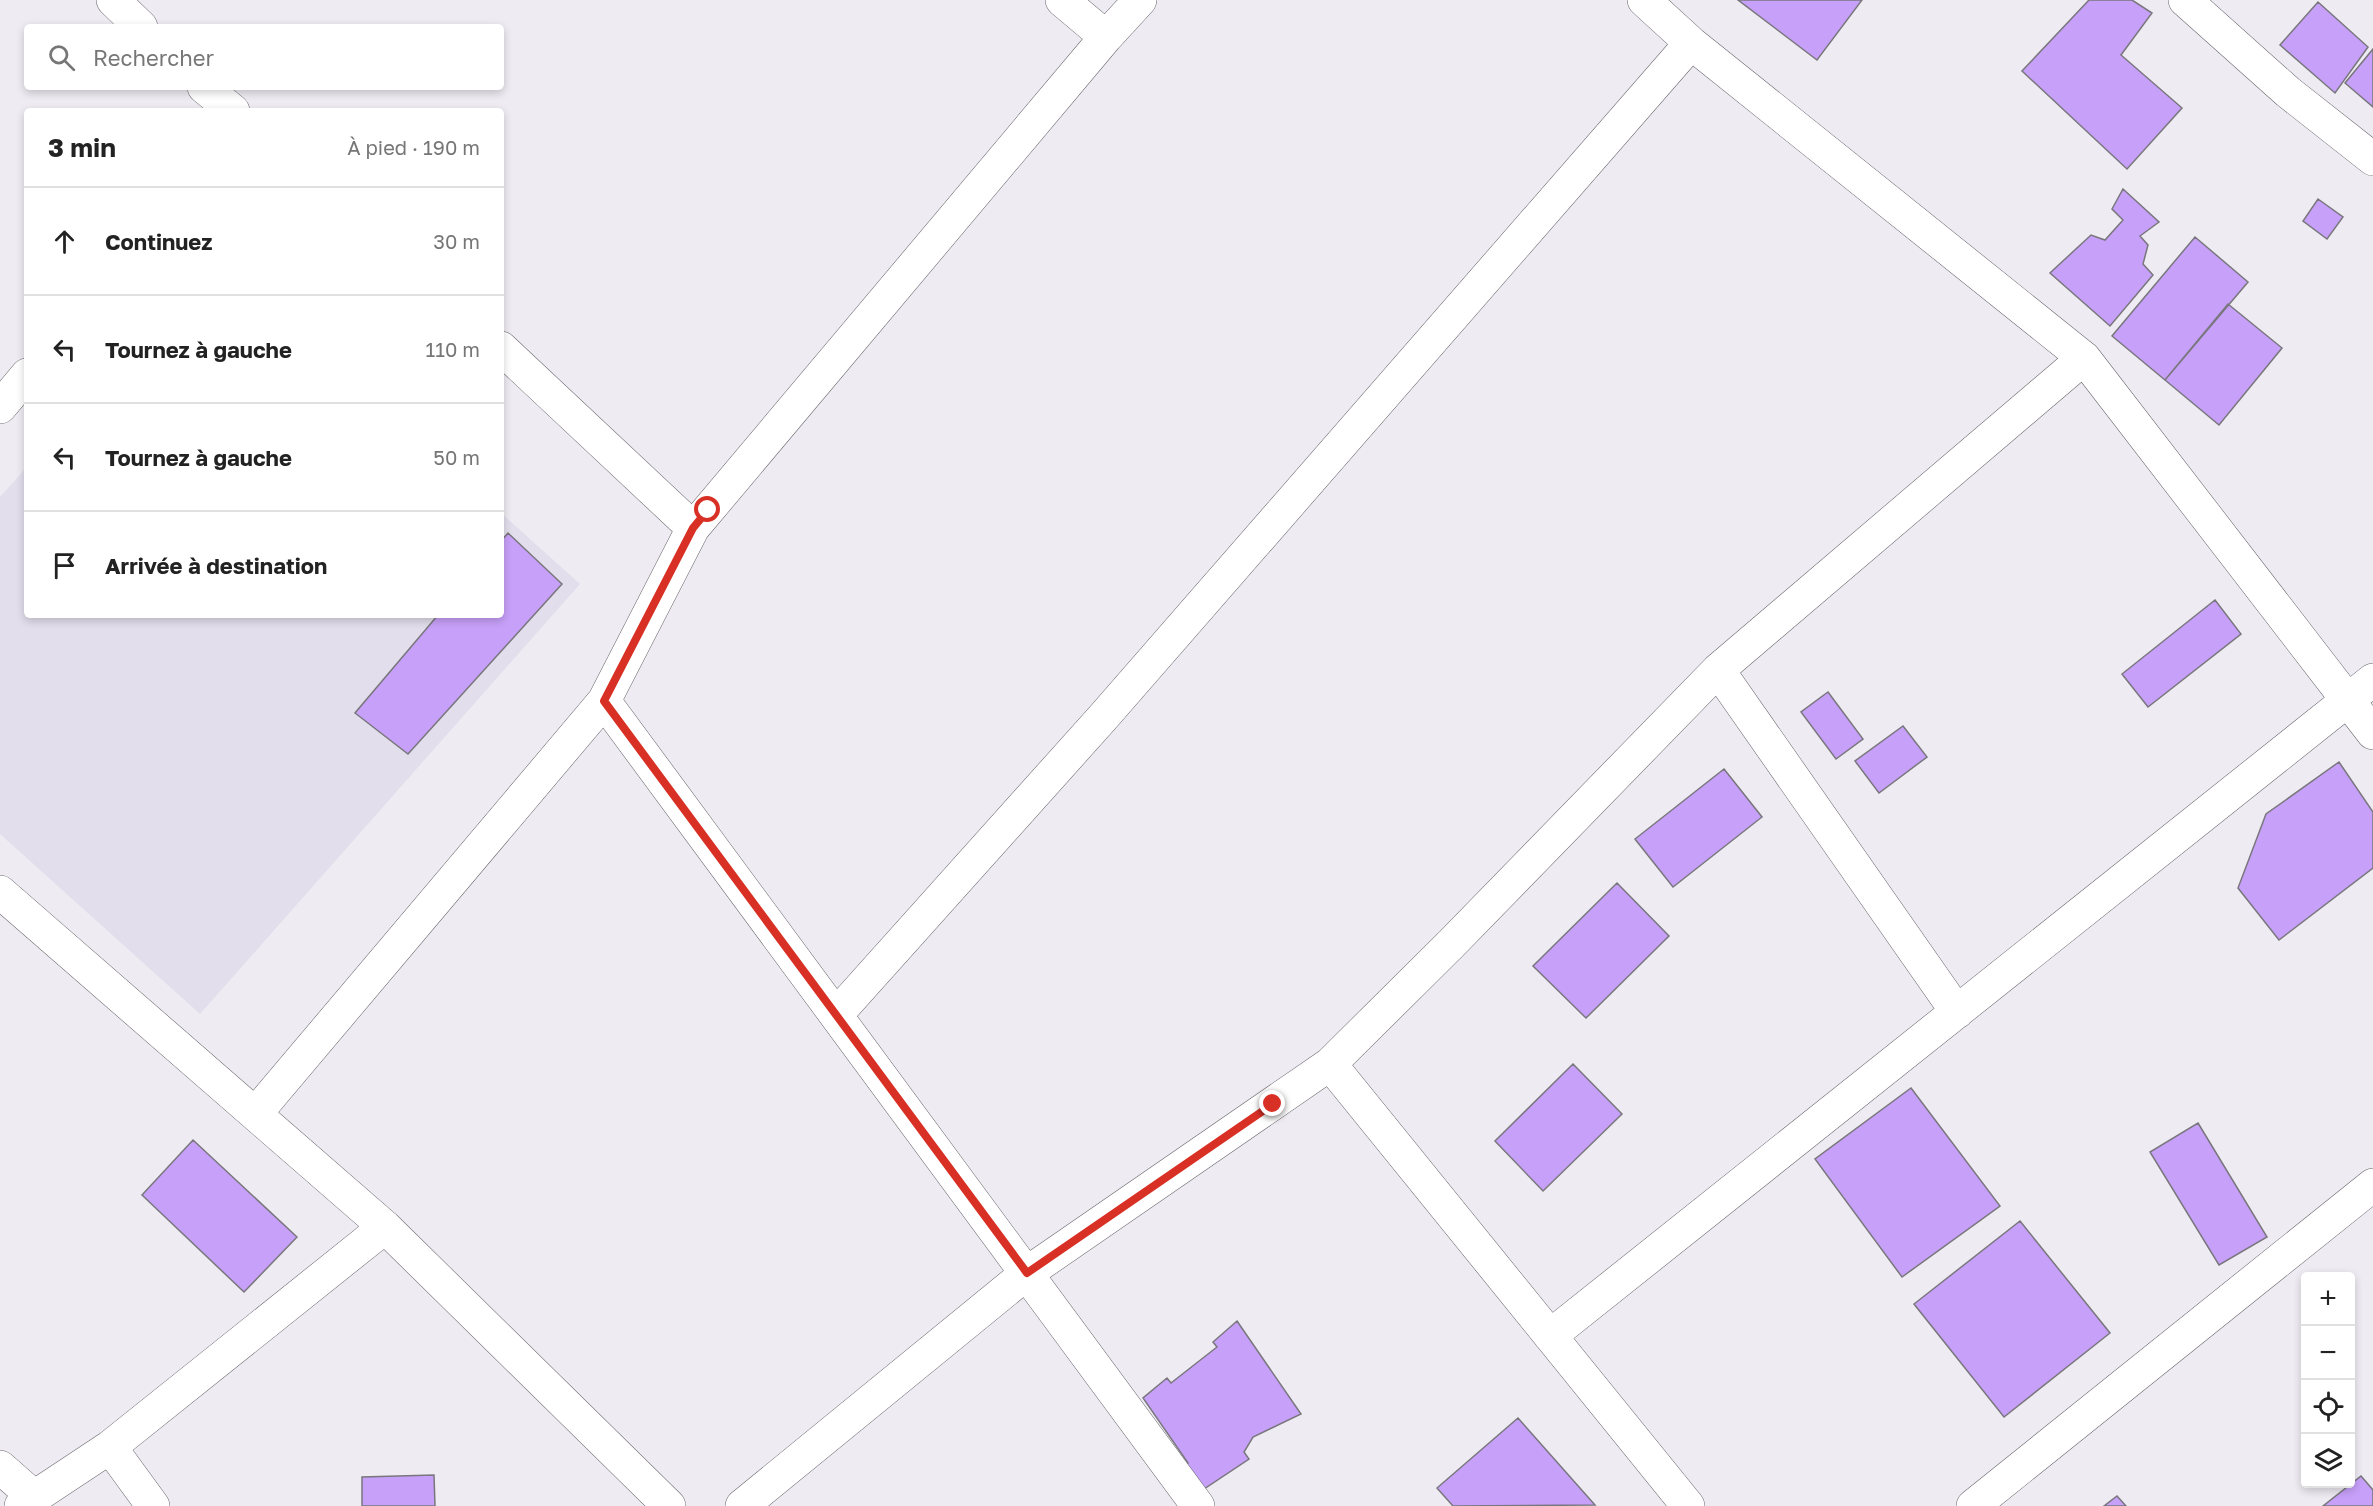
<!DOCTYPE html>
<html lang="fr">
<head>
<meta charset="utf-8">
<style>
	body { margin:0; font-family:"Golos Text",sans-serif; background:#f2f2f2; color:#222 }
	.controls { position:absolute; right:18px; bottom:18px; display:grid; overflow:hidden; border-radius:6px; box-shadow:0 3px 9px #0003 }
	.controls button { width:54px; height:54px; display:grid; place-items:center; padding:0; border:0; border-bottom:2px solid #e0e0e0; background:#fff; color:#222; font:30px sans-serif }
	.stop { position:absolute; width:18px; height:18px; margin:-14px; border:4px solid #d93025; border-radius:50%; background:#fff }
	.stop.end { background:#d93025; border-color:#fff; box-shadow:0 2px 6px #0008 }
	.list { margin:0; padding:0; list-style:none }
	h2 { display:flex; justify-content:space-between; align-items:center; height:78px; margin:0; padding:0 24px; font-size:26px }
	h2 small { font-size:20px; font-weight:400; color:#767676 }
	.list li { display:grid; grid-template-columns:39px 1fr auto; gap:18px; align-items:center; box-sizing:border-box; height:108px; padding:0 24px; border-top:2px solid #e0e0e0 }
	.list b { display:block; font-size:22px; white-space:nowrap }
	.list em { font-size:20px; font-style:normal; color:#767676 }
	.icon { flex:none; width:33px; height:33px; fill:none; stroke:currentColor; stroke-width:2; stroke-linecap:round; stroke-linejoin:round }
	.map { position:relative; flex:none; width:2373px; height:1506px; overflow:hidden }
	.search { position:absolute; background:#fff; box-shadow:0 3px 9px #0003; left:24px; top:24px; width:480px; height:66px; display:flex; align-items:center; gap:15px; box-sizing:border-box; padding:0 21px; border-radius:6px; color:#767676; font-size:22px }
	.panel { position:absolute; background:#fff; box-shadow:0 3px 9px #0003; left:24px; top:108px; width:480px; height:510px; border-radius:6px }
	.map>svg:first-child { display:block }
</style>
</head>
<body>
<div class="map">
<svg width="2373" height="1506" viewBox="0 0 2373 1506">
	<rect width="100%" height="100%" fill="#eeebf2"/>
	<path fill="#e3deec" d="M27,467v148h474v-102l79,71 -380,430 -200,-180v-337z"/>
	<path fill="#c7a0f9" stroke="#79777d" stroke-width="1.5" d="M1738,0h124l-45,60z
		M2089,0h43l20,13 -31,42 61,53 -55,61 -105,-98z
		M2318,2l50,45 -33,46 -55,-48z
		M2373,49v58l-28,-24z
		M2123,189l36,33 -19,14 8,9 -5,19 10,11 -43,51 -60,-53 41,-38 14,5 18,-20 -11,-11z
		M2318,199l25,18 -16,22 -24,-18z
		M2195,237l53,45 -83,98 -53,-44z
		M2228,304l54,44 -63,77 -54,-45z
		M508,533l54,51 -154,170 -53,-41 83,-98h63v-74z
		M2215,600l26,34 -93,73 -26,-33z
		M1828,692l35,47 -27,20 -35,-47z
		M1903,726l24,31 -48,36 -24,-32z
		M2339,762l34,50v56l-94,72 -41,-52 28,-74z
		M1724,769l38,48 -89,70 -38,-48z
		M1617,883l52,53 -83,82 -53,-52z
		M1573,1064l49,50 -79,77 -48,-50z
		M1911,1088l89,118 -98,71 -87,-118z
		M2198,1123l69,114 -48,28 -69,-113z
		M193,1140l104,97 -53,55 -102,-97z
		M2020,1221l90,112 -106,84 -90,-113z
		M1237,1321l64,93 -48,23 -9,15 5,7 -48,32 -19,-25 6,-3 -45,-65 24,-20 4,5 46,-36 -4,-5z
		M1518,1418l77,87 -142,1 -16,-18z
		M434,1475l1,31h-73v-29z
		M2361,1476l12,14v16h-50z
		M2117,1496l9,10h-22z"/>
	<g fill="none" stroke-linecap="round" stroke-linejoin="round">
		<g stroke="#68666c" stroke-width="34">
			<path id="street" d="M113,0l28,27
				M1062,0l44,37
				M1644,0l47,43 393,315 289,375
				M2185,0l103,92 85,67
				M204,87l29,24
				M501,348l192,180
				M0,407l27,-32
				M1718,670l239,342
				M604,701l594,805
				M0,892l385,335 284,279
				M836,1015l269,-300 586,-672
				M1330,1064l358,442
				M256,1113l348,-412 89,-173 413,-491 34,-37
				M1550,1336l823,-656
				M110,1447l43,59
				M0,1467l33,29
				M21,1506l89,-59 275,-220
				M742,1506l285,-233 303,-209 122,-121 266,-273 366,-312
				M1973,1506l400,-321"/>
		</g>
		<use href="#street" stroke="#fff" stroke-width="33"/>
	</g>
	<g fill="none" stroke-linecap="round" stroke-linejoin="round">
		<path stroke="#d93025" stroke-width="8" d="M708,510l-15,18 -89,173 423,572 246,-169"/>
	</g>
</svg>
<div class="controls">
<button>+</button>
<button>−</button>
<button><svg class="icon" aria-label="locate" viewBox="0 0 24 24"><circle cx="12" cy="12" r="6"/><path d="M12 2v4M12 18v4M2 12h4M18 12h4"/></svg></button>
<button><svg class="icon" aria-label="layers" viewBox="0 0 24 24"><path d="M12 4l9 5-9 5-9-5zM3 14l9 5 9-5"/></svg></button>
</div>
<div class="stop" style="left:708px;top:510px"></div>
<div class="stop end" style="left:1273px;top:1104px"></div>
<div class="search"><svg class="icon" aria-label="search" viewBox="0 0 24 24"><circle cx="10" cy="10" r="6"/><path d="M15 15l6 6"/></svg>Rechercher</div>
<section class="panel">
<h2>3 min<small>À pied · 190 m</small></h2>
<ul class="list">
<li><svg class="icon" aria-label="ahead" viewBox="0 0 24 24"><path d="M12 20V5M6 11l6-6 6 6"/></svg><div><b>Continuez</b></div><em>30 m</em></li>
<li><svg class="icon" aria-label="left" viewBox="0 0 24 24"><path d="M17 20v-9H6M10 6l-5 5 5 5"/></svg><div><b>Tournez à gauche</b></div><em>110 m</em></li>
<li><svg class="icon" aria-label="left" viewBox="0 0 24 24"><path d="M17 20v-9H6M10 6l-5 5 5 5"/></svg><div><b>Tournez à gauche</b></div><em>50 m</em></li>
<li><svg class="icon" aria-label="arrive" viewBox="0 0 24 24"><path d="M6 21V4h12l-3 4 3 4H6"/></svg><div><b>Arrivée à destination</b></div></li>
</ul>
</section>
</div>
</body>
</html>
